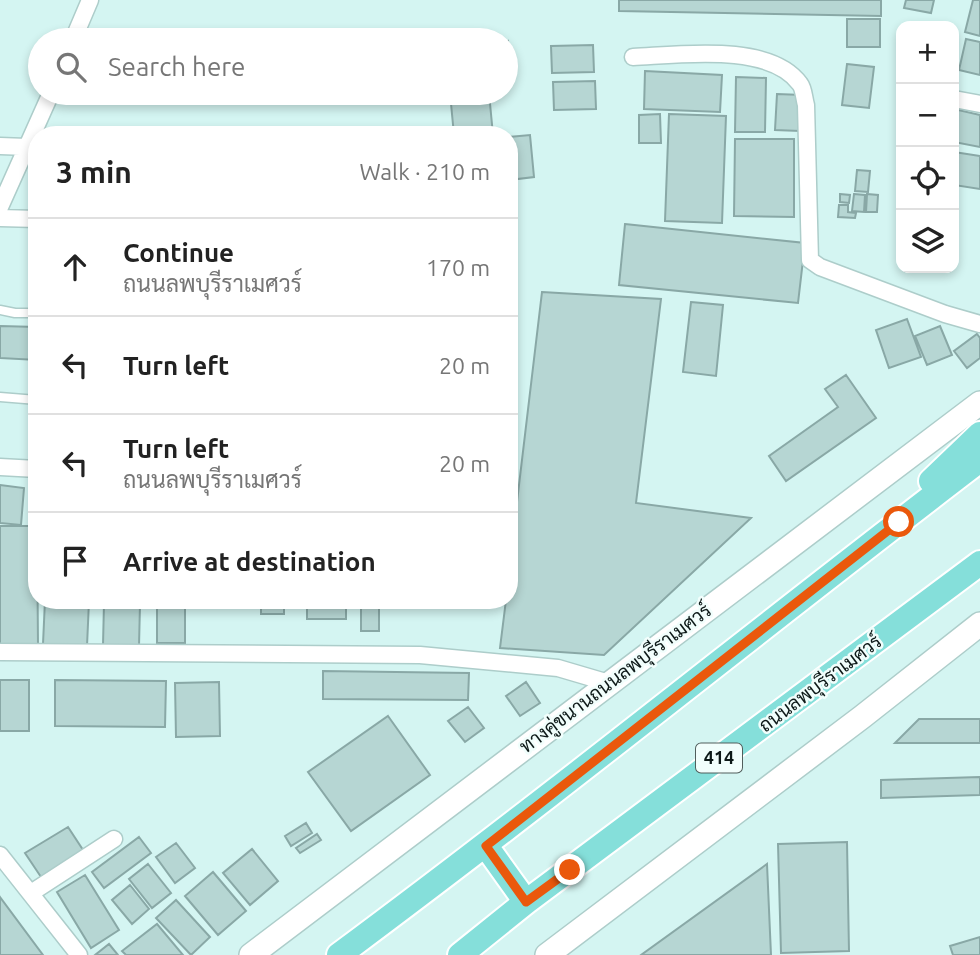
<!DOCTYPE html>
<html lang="en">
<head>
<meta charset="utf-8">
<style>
	body { margin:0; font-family:Ubuntu,Sarabun,sans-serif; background:#f2f2f2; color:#222 }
	.controls { position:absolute; right:21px; top:21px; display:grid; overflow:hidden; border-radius:14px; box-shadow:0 4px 10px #0003 }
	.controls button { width:63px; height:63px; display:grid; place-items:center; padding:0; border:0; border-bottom:2px solid #e0e0e0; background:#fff; color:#222; font:35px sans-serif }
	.stop { position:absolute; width:21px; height:21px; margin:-16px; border:5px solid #ea580c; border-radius:50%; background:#fff }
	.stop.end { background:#ea580c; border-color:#fff; box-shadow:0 2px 7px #0008 }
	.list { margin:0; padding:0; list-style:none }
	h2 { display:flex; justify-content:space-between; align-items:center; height:91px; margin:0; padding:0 28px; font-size:30px }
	h2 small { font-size:23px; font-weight:400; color:#767676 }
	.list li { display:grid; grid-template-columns:46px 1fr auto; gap:21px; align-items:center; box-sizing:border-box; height:98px; padding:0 28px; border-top:2px solid #e0e0e0 }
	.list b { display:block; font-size:26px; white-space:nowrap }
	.list p { margin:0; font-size:23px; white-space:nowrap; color:#767676 }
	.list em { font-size:23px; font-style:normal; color:#767676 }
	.icon { flex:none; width:38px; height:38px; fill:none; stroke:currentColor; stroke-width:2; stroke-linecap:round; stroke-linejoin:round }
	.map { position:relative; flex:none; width:980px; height:955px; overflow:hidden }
	.search { position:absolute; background:#fff; box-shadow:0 4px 10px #0003; left:28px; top:28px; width:490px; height:77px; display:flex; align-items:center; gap:18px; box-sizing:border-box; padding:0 24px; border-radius:38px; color:#767676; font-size:26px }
	.panel { position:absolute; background:#fff; box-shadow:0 4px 10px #0003; left:28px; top:126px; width:490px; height:483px; border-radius:28px }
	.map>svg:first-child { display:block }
</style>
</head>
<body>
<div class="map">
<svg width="980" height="955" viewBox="0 0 980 955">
	<rect width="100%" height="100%" fill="#d4f5f2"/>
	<path fill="#b6d6d3" stroke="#89a8a6" stroke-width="2" d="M619,0h262v16l-262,-5z
		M906,0h28l-3,13 -27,-5z
		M973,0h7v36l-15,-4z
		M847,19h33v28h-33z
		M966,39l14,3v33l-21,-5z
		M508,41l4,43h-6v-42z
		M593,45l1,27 -42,1 -1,-27z
		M847,64l27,3 -5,41 -27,-3z
		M645,71l77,4 -2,37 -76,-3z
		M736,77l30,1 -1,54h-30z
		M595,81l1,28 -42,1 -1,-28z
		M450,93h39l4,42h-39z
		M777,94l25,1 -2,36 -25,-1z
		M954,109l26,6v32l-26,-5z
		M660,114l1,29h-22v-28z
		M669,114l57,2 -4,107 -57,-2z
		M530,135l4,42 -25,3v-43z
		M735,139h59v78l-60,-1z
		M954,152l26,4v33l-26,-4z
		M857,170l13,1 -2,21 -13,-1z
		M840,194l10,1 -1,8 -9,-1z
		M854,194l11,1 -1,17 -12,-1z
		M867,194l11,1 -1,17h-11z
		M839,205h9v7l8,1 -1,5 -17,-1z
		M625,224l180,19 -7,60 -179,-18z
		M542,292l119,7 -25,204 115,15 -147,137 -104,-7 6,-48h3v-31z
		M691,302l32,3 -7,71 -33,-4z
		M907,319l14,38 -32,11 -13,-38z
		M0,326l37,1v33l-37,-2z
		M940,326l12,29 -25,10 -12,-29z
		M977,334l3,4v20l-13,10 -13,-17z
		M846,375l30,43 -90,63 -17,-25 69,-49 -13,-18z
		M0,485l24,3 -3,37 -21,-2z
		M0,526h37l1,120 -38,-1z
		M45,600l44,1 -2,45 -44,-2z
		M157,600h28v43h-28z
		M261,600h23v14h-23z
		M307,600h39v19h-39z
		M361,600h18v31h-18z
		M104,603l36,1 -1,42 -36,-1z
		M323,671l146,2 -1,27 -145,-1z
		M0,680h29v51h-29z
		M55,680l111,1 -1,46 -110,-1z
		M219,682l1,54 -44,1 -1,-54z
		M526,682l14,21 -20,13 -14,-20z
		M468,707l16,21 -19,14 -17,-21z
		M388,716l42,59 -79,56 -43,-59z
		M919,719h61v24h-85z
		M980,777v18l-99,3v-18z
		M306,823l6,10 -21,13 -6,-10z
		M68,827l17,26 -42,27 -18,-27z
		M317,834l4,6 -21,13 -4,-5z
		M139,837l12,16 -47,35 -12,-16z
		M847,842l2,109 -68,2 -3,-109z
		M176,843l19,25 -20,15 -19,-26z
		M252,849l26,32 -28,24 -27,-32z
		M148,864l23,29 -19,15 -23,-29z
		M767,864l4,91h-130z
		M213,872l33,39 -28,24 -33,-39z
		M85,875l34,55 -28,18 -34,-56z
		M130,885l19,24 -17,15 -20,-24z
		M0,897l43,58h-43z
		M176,900l34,37 -19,18 -35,-37z
		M157,924l26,31h-57l-4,-4z
		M980,937v18h-27l-3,-9z
		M109,944l9,11h-23z"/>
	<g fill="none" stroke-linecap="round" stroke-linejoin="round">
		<g stroke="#adcdca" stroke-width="11">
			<path id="lane" d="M0,310l15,3h22
				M0,397l37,3"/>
		</g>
		<g stroke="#adcdca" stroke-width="19">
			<path id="street" d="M73,40l17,-40
				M633,57c45,-2 137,-15 167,27 4,5 4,15 6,21l4,155 10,7 125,47 35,10
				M954,99l26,5
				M0,146l27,1
				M0,207l51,-114
				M0,218l37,1
				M0,467l37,2
				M0,652l420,3 138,13 51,15
				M0,855l79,100
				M31,893l83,-54"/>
		</g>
		<g stroke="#adcdca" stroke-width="26">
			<path id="secondary" d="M251,955l729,-552
				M547,955l315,-238 118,-93"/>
		</g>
		<g stroke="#fff" stroke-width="28">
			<path id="primary" d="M931,481l49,-47
				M486,846l40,56
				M339,955c217,-161 426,-331 641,-495
				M460,955l66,-53 454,-339"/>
		</g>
		<use href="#lane" stroke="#fff" stroke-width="8"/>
		<use href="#street" stroke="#fff" stroke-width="16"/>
		<use href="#secondary" stroke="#fff" stroke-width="23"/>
		<use href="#primary" stroke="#85dfda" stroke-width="24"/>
	</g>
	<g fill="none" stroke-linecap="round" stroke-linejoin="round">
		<path stroke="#ea580c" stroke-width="9" d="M570,870l-44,32 -40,-56 413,-324"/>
	</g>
	<g text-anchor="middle" stroke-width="5" stroke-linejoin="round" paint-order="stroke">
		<rect fill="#f1fefc" stroke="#515e5c" stroke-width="2" x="696" y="743.5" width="46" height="29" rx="5"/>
		<g font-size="18" font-weight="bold" fill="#0d1918">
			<text x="719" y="764">414</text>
		</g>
		<g font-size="19" fill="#0d1918" stroke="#f1fefc">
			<text transform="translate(615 678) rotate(-37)" y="7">ทางคู่ขนานถนนลพบุรีราเมศวร์</text>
			<text transform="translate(820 683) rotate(-37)" y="7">ถนนลพบุรีราเมศวร์</text>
		</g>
	</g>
</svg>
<div class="controls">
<button>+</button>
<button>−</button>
<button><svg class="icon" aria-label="locate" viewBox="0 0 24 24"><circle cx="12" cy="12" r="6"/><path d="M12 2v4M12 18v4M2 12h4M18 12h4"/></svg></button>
<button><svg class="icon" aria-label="layers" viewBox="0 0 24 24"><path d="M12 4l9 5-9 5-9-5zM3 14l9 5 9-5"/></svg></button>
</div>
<div class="stop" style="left:899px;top:522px"></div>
<div class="stop end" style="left:570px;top:870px"></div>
<div class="search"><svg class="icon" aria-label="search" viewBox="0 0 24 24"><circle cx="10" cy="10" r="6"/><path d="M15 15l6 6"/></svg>Search here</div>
<section class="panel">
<h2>3 min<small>Walk · 210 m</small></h2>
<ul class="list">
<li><svg class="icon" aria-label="ahead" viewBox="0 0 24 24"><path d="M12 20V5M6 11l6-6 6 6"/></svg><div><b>Continue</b><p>ถนนลพบุรีราเมศวร์</p></div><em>170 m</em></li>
<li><svg class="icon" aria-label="left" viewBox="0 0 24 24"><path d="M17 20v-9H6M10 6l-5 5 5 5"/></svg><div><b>Turn left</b></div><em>20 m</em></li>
<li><svg class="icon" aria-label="left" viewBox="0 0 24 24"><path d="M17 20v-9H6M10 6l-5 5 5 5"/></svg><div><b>Turn left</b><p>ถนนลพบุรีราเมศวร์</p></div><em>20 m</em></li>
<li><svg class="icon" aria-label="arrive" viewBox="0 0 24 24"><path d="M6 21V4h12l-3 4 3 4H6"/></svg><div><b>Arrive at destination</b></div></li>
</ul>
</section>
</div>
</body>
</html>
